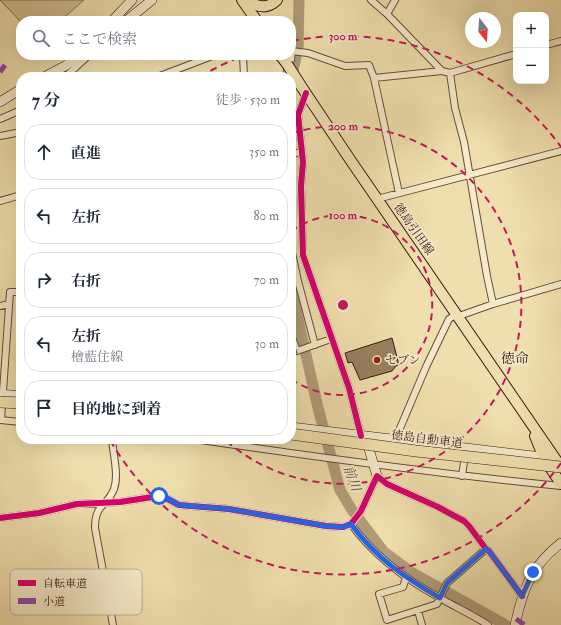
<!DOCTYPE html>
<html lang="ja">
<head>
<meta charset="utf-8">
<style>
	body { margin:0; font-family:"IM FELL Double Pica","Noto Serif JP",serif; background:#f6f6f7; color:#1f2937 }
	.controls { position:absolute; right:12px; top:12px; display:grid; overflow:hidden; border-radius:8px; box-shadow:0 4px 16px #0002 }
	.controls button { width:36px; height:36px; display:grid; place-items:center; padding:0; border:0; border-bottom:1px solid #e0e1e3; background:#fff; color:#1f2937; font:20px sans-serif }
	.compass { position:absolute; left:465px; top:12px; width:36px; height:36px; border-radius:50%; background:#fff; box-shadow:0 4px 16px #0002; rotate:163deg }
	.stop { position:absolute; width:12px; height:12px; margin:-9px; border:3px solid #2563eb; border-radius:50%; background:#fff }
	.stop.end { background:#2563eb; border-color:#fff; box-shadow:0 1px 4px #0008 }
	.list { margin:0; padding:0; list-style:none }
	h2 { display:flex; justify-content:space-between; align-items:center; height:52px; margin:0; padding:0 16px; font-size:17px }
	h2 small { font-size:13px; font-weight:400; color:#747a83 }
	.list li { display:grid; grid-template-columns:26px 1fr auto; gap:12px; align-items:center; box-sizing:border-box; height:56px; margin:0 8px 8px; padding:0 8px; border:1px solid #e0e1e3; border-radius:16px }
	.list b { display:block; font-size:15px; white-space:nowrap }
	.list p { margin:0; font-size:13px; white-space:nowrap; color:#747a83 }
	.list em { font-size:13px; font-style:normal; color:#747a83 }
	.icon { flex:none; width:22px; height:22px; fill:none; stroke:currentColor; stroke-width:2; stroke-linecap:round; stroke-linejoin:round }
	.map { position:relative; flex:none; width:561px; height:625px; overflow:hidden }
	.search { position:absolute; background:#fff; box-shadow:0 4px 16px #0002; left:16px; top:16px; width:280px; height:44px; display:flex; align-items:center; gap:10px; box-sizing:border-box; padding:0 14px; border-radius:16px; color:#747a83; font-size:15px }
	.panel { position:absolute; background:#fff; box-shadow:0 4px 16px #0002; left:16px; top:72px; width:280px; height:372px; border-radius:16px }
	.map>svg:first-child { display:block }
</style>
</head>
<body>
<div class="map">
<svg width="561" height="625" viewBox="0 0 561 625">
	<rect width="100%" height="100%" fill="#f0dfae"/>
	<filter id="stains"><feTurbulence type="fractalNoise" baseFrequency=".005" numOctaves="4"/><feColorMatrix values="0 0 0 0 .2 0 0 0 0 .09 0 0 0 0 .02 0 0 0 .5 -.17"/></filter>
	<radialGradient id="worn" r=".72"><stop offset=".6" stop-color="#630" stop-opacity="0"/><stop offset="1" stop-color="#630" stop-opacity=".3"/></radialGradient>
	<path fill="#d1be93" stroke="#866c50" d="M0,0h84l-24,21h-39v1z"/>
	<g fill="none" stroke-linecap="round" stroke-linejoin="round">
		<path stroke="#b29c78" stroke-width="11" d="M291,81l7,-34 1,-47
			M291,288l27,120 22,82 12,20 32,42 27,20 95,53"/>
	</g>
	<path fill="#998061" stroke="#3a1a0e" d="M392,338l7,27 -3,1 -4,5 -32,9 -8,-18 -4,1 -3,-10z"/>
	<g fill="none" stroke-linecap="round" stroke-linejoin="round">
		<g stroke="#684b36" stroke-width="8">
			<path id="street" d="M371,0l16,14 55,57 8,2 66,-19
				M387,14l8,-14
				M546,45l15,-4
				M291,51l17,2 37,13 24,-1 5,13 25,115
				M243,55l1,22
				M450,73l5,35 9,34 23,134 6,28
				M65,77l24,-22
				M157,77l58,-22
				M285,77l6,-17 1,-9
				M374,78l68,-7
				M306,93l-8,22 5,47 -2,24 2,69 46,133 12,48
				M0,119l21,-9
				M291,119l4,-6
				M0,136l21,-4
				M291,155l11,-4
				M377,199l184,-48
				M0,201l21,-6
				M291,248l7,33 17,64
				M0,306l9,-2
				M459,316l34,-12 68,-20
				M291,334l6,17 34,-12
				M0,420l21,2
				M1,420l9,-128h11
				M112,439c1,15 7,36 2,50 -7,18 -19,14 -19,39l18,97
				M194,439c122,18 244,35 367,47
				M395,440l31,-73 23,-48 8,-5
				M462,476l3,-21
				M0,518l39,-5 38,-9 43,-2 39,-6 5,1 15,8 50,4 97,17 17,1 8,-3 10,-13 16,-35 10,8 51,23 26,14 5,5 17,23 3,2 33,45
				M351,524c23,32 54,55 89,74 15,9 33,17 48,27
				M406,578l-3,9 -24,7 8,26 50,-16 10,-21 39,-34
				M418,611l4,14"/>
		</g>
		<g stroke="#3a1a0e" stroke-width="10">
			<path id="secondary" d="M112,21l20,-21
				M126,21l26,-21
				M44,77l21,-11 15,-11
				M0,102l21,-13
				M0,394l21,2
				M291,427l259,31
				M366,439l11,37
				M515,625c8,-36 16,-59 46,-82"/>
		</g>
		<g stroke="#3a1a0e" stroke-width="12">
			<path id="primary" d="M242,0l15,21
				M248,0c10,8 20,9 29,0
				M280,55l7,9
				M301,86l48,72 212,309
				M535,436l9,22 17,26"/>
		</g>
		<use href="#street" stroke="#f5eaca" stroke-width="6"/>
		<use href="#secondary" stroke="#f5eaca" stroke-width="9"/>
		<use href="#primary" stroke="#f0dfae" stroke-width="10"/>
		<g stroke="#3a1a0e" stroke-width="12" stroke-linecap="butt">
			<path id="primary-bridge" d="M287,64l14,22"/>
		</g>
		<g stroke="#3a1a0e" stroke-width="12" stroke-linecap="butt">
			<path id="highway-bridge" d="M0,402l21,1
				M291,434l125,17 145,16"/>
		</g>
		<use href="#primary-bridge" stroke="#f0dfae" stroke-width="10"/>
		<use href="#highway-bridge" stroke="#f0dfae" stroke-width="11"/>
		<path stroke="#8e44ad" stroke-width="5" stroke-dasharray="10 5" stroke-linecap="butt" d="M0,72l5,-7
			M291,353l6,-2
			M516,619l9,6"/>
		<g stroke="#f5eaca" stroke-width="8">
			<path id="cycleway" d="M306,93l-8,22 5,47 -2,24 2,69 46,133 12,48
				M0,518l39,-5 38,-9 43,-2 39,-6 5,1 15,8 50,4 97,17 17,1 8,-3 10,-13 16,-35 10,8 51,23 26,14 5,5 17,23 3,2 33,45"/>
		</g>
		<use href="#cycleway" stroke="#d6006c" stroke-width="6"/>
	</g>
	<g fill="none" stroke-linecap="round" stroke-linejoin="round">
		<path stroke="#2563eb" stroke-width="5" d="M159,496h5l15,9 50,4 97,17 17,1 8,-3c25,34 53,53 89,74l7,-15 39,-34 3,2 33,45 11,-24"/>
	</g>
	<g fill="none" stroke="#c2185b" stroke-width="2" stroke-dasharray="7 5">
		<path d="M291 231A90 90 0 1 1 291 379"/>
		<path d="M292 133A179 179 0 1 1 224 439"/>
		<path d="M561 463A269 269 0 0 1 110 440M200 77A269 269 0 0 1 242 56M292 41A269 269 0 0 1 561 147"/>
	</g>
	<circle fill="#8f2418" stroke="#f5eaca" stroke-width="1.5" cx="377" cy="360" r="4"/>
	<g text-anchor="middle" stroke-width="3.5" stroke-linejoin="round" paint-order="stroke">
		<g font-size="12" fill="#3a1a0e" stroke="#f5eaca">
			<text transform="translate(414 229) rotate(55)" y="4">徳島引田線</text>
			<text transform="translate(427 439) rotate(7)" y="4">徳島自動車道</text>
		</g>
		<g font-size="12" fill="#3a1a0e" stroke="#f5eaca" text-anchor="start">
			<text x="385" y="364">セブン</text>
		</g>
		<g font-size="13" font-style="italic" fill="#644833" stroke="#f5eaca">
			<text transform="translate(353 478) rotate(70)" y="5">前川</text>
		</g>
		<g font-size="14" fill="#3a1a0e" stroke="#f5eaca">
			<text x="515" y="363">徳命</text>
		</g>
	</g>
	<rect x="10" y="569" width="132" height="46" rx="6" fill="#f5eaca" stroke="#bdac92" stroke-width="1"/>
	<rect x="18" y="580" width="18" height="6" fill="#d6006c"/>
	<rect x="18" y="598" width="18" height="6" fill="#8e44ad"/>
	<g font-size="11" fill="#3a1a0e">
		<text x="43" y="587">自転車道</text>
		<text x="43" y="605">小道</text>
	</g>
	<circle cx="343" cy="305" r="6" fill="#c2185b" stroke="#f5eaca" stroke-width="2"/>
	<g font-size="12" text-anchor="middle" font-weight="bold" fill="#c2185b" stroke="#f5eaca" stroke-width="3.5" stroke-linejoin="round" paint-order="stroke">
		<text x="343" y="40">300 m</text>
		<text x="343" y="130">200 m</text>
		<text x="343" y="219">100 m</text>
	</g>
	<rect width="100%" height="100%" filter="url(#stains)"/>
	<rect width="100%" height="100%" fill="url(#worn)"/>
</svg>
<div class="controls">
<button>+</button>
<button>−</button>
</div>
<svg class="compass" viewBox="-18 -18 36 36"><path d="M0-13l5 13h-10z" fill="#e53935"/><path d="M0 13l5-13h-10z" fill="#747a83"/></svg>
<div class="stop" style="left:159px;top:496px"></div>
<div class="stop end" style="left:533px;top:572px"></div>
<div class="search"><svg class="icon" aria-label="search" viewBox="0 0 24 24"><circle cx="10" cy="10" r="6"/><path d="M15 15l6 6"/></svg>ここで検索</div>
<section class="panel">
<h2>7 分<small>徒歩 · 530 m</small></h2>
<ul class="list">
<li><svg class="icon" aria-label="ahead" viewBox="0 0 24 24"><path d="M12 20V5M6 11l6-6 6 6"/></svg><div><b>直進</b></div><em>350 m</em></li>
<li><svg class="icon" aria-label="left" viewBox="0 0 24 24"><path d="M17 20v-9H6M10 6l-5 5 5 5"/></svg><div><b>左折</b></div><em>80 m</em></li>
<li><svg class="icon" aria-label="right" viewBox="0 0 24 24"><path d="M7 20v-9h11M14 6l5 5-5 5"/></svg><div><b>右折</b></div><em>70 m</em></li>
<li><svg class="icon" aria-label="left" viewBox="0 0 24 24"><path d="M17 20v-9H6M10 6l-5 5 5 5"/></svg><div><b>左折</b><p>檜藍住線</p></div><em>30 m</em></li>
<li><svg class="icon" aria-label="arrive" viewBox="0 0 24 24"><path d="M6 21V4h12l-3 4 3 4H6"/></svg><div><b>目的地に到着</b></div></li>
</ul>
</section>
</div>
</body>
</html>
